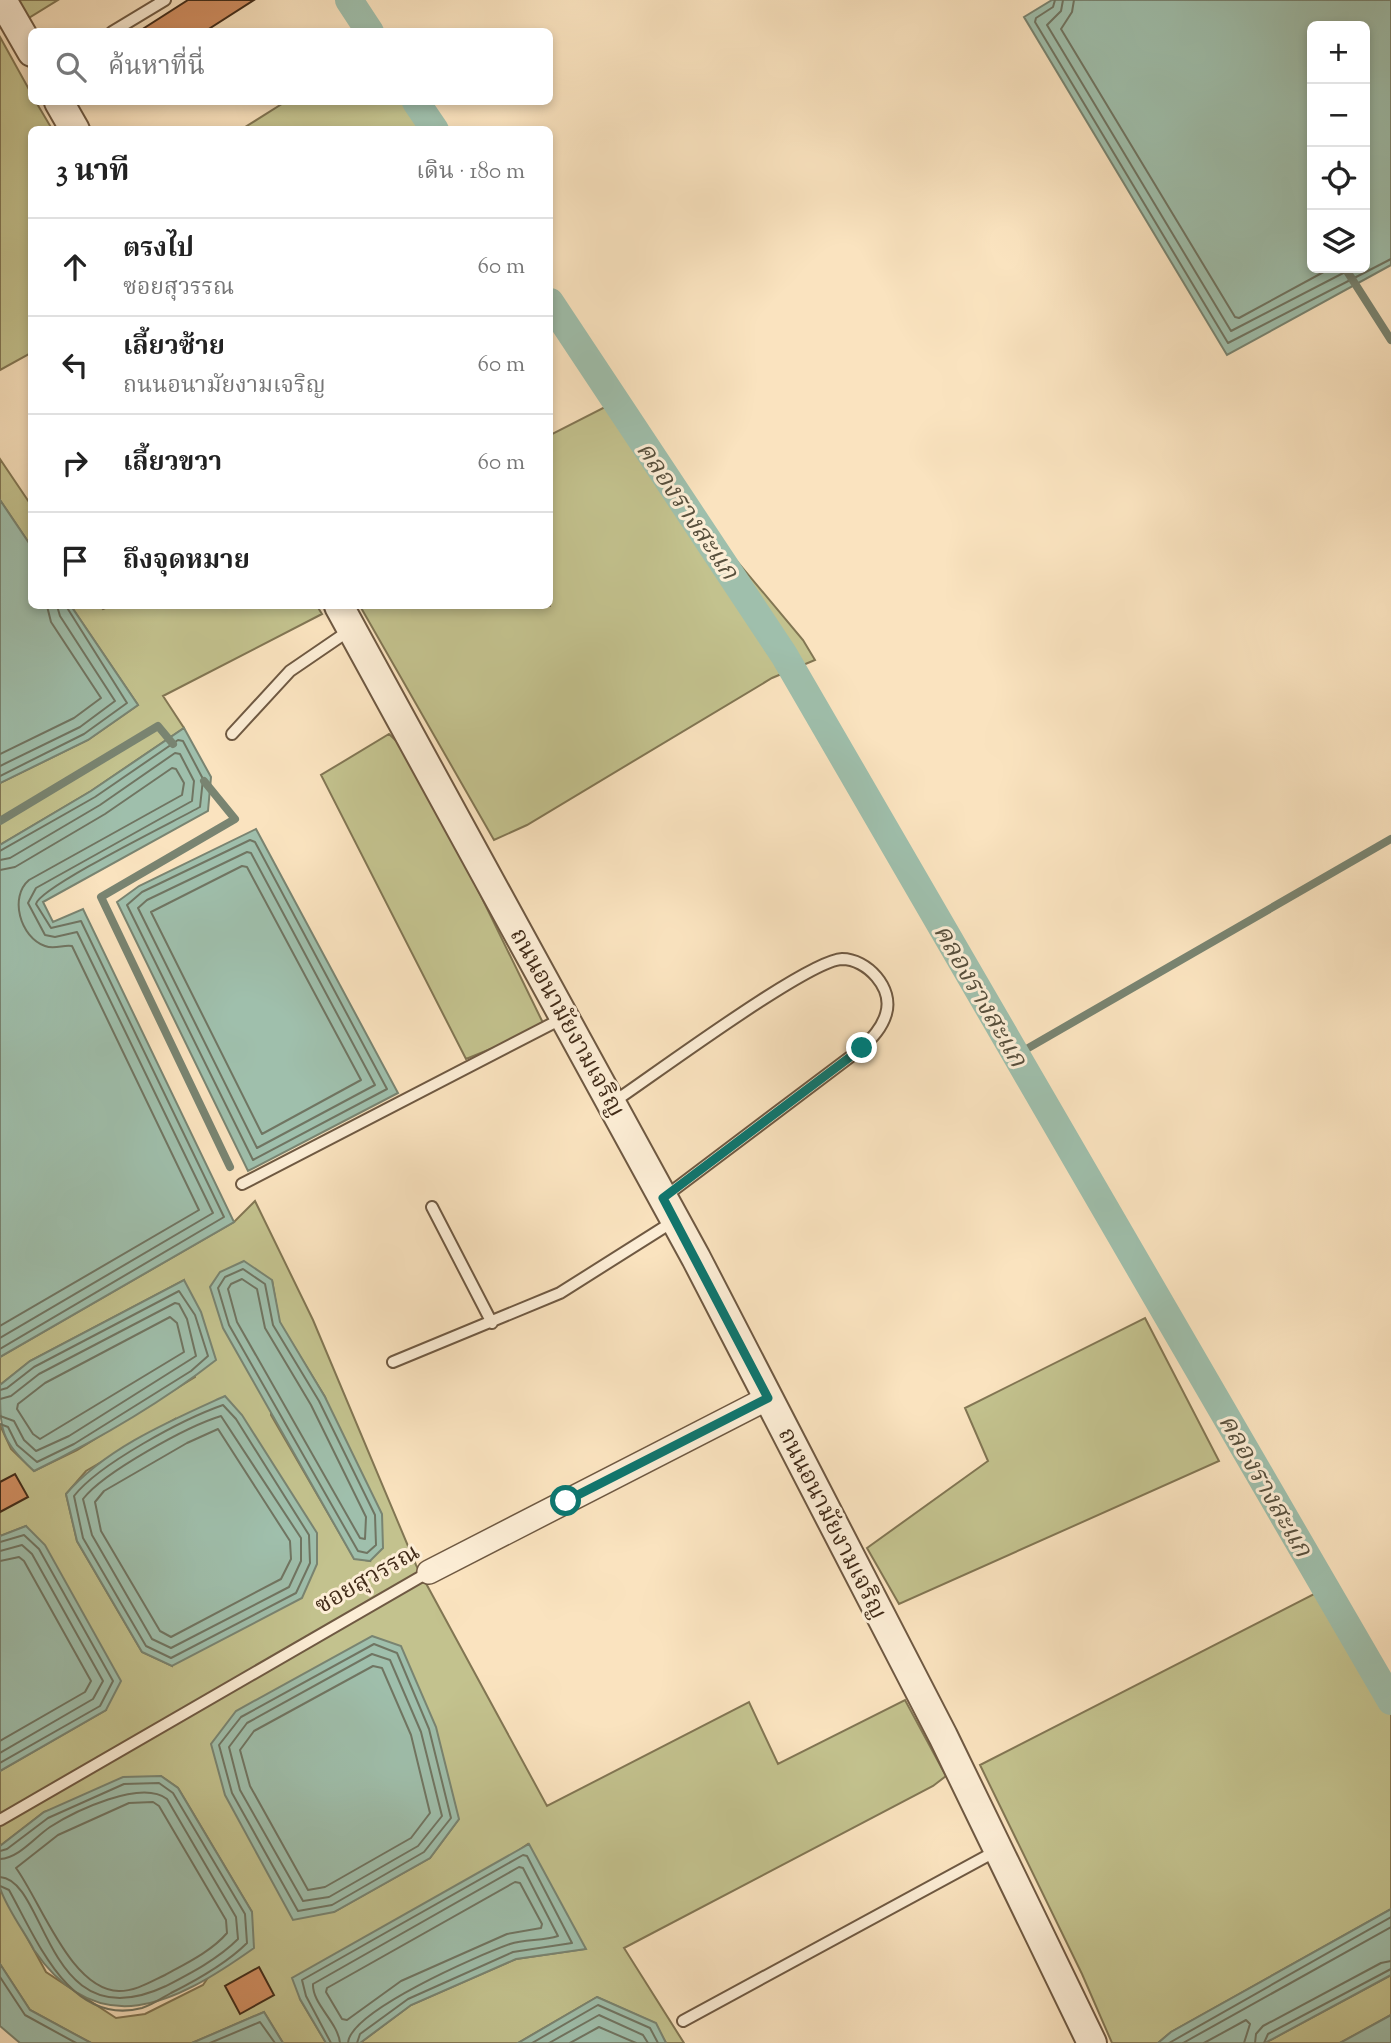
<!DOCTYPE html>
<html lang="th">
<head>
<meta charset="utf-8">
<style>
	body { margin:0; font-family:"Sorts Mill Goudy","Noto Serif Thai",serif; background:#f2f2f2; color:#222 }
	.controls { position:absolute; right:21px; top:21px; display:grid; overflow:hidden; border-radius:10px; box-shadow:0 4px 10px #0003 }
	.controls button { width:63px; height:63px; display:grid; place-items:center; padding:0; border:0; border-bottom:2px solid #e0e0e0; background:#fff; color:#222; font:35px sans-serif }
	.stop { position:absolute; width:21px; height:21px; margin:-16px; border:5px solid #0f766e; border-radius:50%; background:#fff }
	.stop.end { background:#0f766e; border-color:#fff; box-shadow:0 2px 7px #0008 }
	.list { margin:0; padding:0; list-style:none }
	h2 { display:flex; justify-content:space-between; align-items:center; height:91px; margin:0; padding:0 28px; font-size:30px }
	h2 small { font-size:23px; font-weight:400; color:#767676 }
	.list li { display:grid; grid-template-columns:46px 1fr auto; gap:21px; align-items:center; box-sizing:border-box; height:98px; padding:0 28px; border-top:2px solid #e0e0e0 }
	.list b { display:block; font-size:26px; white-space:nowrap }
	.list p { margin:0; font-size:23px; white-space:nowrap; color:#767676 }
	.list em { font-size:23px; font-style:normal; color:#767676 }
	.icon { flex:none; width:38px; height:38px; fill:none; stroke:currentColor; stroke-width:2; stroke-linecap:round; stroke-linejoin:round }
	.map { position:relative; flex:none; width:1391px; height:2043px; overflow:hidden }
	.search { position:absolute; background:#fff; box-shadow:0 4px 10px #0003; left:28px; top:28px; width:525px; height:77px; display:flex; align-items:center; gap:18px; box-sizing:border-box; padding:0 24px; border-radius:10px; color:#767676; font-size:26px }
	.panel { position:absolute; background:#fff; box-shadow:0 4px 10px #0003; left:28px; top:126px; width:525px; height:483px; border-radius:10px }
	.map>svg:first-child { display:block }
</style>
</head>
<body>
<div class="map">
<svg width="1391" height="2043" viewBox="0 0 1391 2043">
	<rect width="100%" height="100%" fill="#fae3bf"/>
	<filter id="stains"><feTurbulence type="fractalNoise" baseFrequency=".00286" numOctaves="4"/><feColorMatrix values="0 0 0 0 .2 0 0 0 0 .09 0 0 0 0 .02 0 0 0 .5 -.17"/></filter>
	<radialGradient id="worn" r=".72"><stop offset=".6" stop-color="#630" stop-opacity="0"/><stop offset="1" stop-color="#630" stop-opacity=".3"/></radialGradient>
	<path fill="#c3c28e" stroke="#827653" stroke-width="2" fill-rule="evenodd" d="M16,0h42l-31,19z
		M0,37l31,56 1,9h4l16,27 -20,1 -1,223 -31,17z
		M285,102h125l21,27h-189z
		M607,406l196,234 12,20 -43,18 -245,147 -33,15 -134,-234h190v-171z
		M0,459l31,46v41l-31,-46z
		M71,606h29l3,3 7,-3h207l5,8 -159,82 21,32 -93,63 -91,54v-62l88,-43 50,-35z
		M389,734l24,23 132,270 -79,32 -145,-284z
		M255,1201l58,119 103,245 131,241 202,-104 29,62 127,-64 41,76 -13,10 -309,162 60,95h-18l-11,-20 -58,-26 -79,46h-158l51,-38 105,-46 69,-10 -57,-105 -228,155 26,44h-43l-19,-31 -72,31h-101l-61,-33 -30,-46v-76l46,84 70,46 29,-4 58,-29 49,-73 -74,-124 -17,-12 -117,36 -44,34v-75l106,-61 -80,-184 -26,10v-111l11,24 23,22 43,-21 118,-73 -11,-97 -154,81 -30,24v-28l234,-135zM272,1280l7,42 46,75 45,164 -16,-3 -83,-143zM175,1419l-3,247 -30,-14 -65,-111 -11,-47 20,-23zM459,1819l-29,39 -96,54z
		M1145,1318l74,143 -320,143 -32,-56 121,-87 -23,-53z
		M1316,1593l75,115v201l-220,123 -13,11h-46l-30,-69 -102,-209z
		M1391,1975v40l-51,28h-75z"/>
	<path fill="#9fbfac" stroke="#798471" stroke-width="2" fill-rule="evenodd" d="M1052,0h339v265l-164,90 -203,-338zM1312,26h53v242h-53z
		M0,500l31,46 1,60h39l67,99 -50,35 -88,43z
		M184,728l27,49 -3,34 -165,91 10,20 30,-13 151,313 -234,135v-512l91,-54z
		M256,829l142,264 -150,78 -131,-269 22,-16z
		M244,1261l28,19 8,42 45,75 57,117 1,34 -13,13 -16,-2 -131,-231 -13,-41 10,-15z
		M184,1280l17,32 15,48c-55,43 -119,80 -182,111 -34,-32 -34,-40 -34,-86l30,-24z
		M225,1396l17,19 75,118v31l-15,34 -130,68 -30,-14 -65,-111 -11,-47c40,-46 104,-73 159,-98z
		M26,1526l19,19 76,136 -15,29 -106,61v-235z
		M372,1636l29,10 35,81 23,92 -29,39 -96,54 -41,8 -68,-125 -14,-51 25,-33z
		M161,1776l17,12 74,124 2,36c-80,57 -156,95 -220,2 -10,-19 -27,-41 -34,-62 0,-12 0,-30 0,-42l44,-34 79,-35z
		M529,1844l57,105 -70,10 -105,46 -51,38h-34l-26,-44 -8,-21z
		M1391,1909v66l-126,68h-107l13,-11z
		M0,1964l30,46 61,33h-71l-20,-17z
		M597,1997l59,26 10,20h-148z
		M264,2012l19,31h-91z
		M1391,2015v28h-51z"/>
	<g fill="none" stroke-linecap="round" stroke-linejoin="round">
		<path stroke="#707562" stroke-width="2" d="M1055,0l-2,7 -17,11 -1,4 193,321 163,-84
			M1063,0l-2,11 -14,14 184,306 122,-63
			M1074,0l-2,12 -11,17 174,288 4,1 92,-50
			M0,754l74,-36 27,-20 -50,-76 -4,-16
			M0,766l80,-39 35,-26 -55,-85 -3,-10
			M0,776l84,-42 43,-31 -61,-97
			M250,840l5,2 132,247 -134,71 -126,-255 15,-13z
			M0,851l95,-54 83,-57 5,1 20,38 -3,28c-23,13 -160,80 -164,97l15,24 30,-7 143,296 -224,132
			M247,852l4,1 124,232 -118,63 -119,-240 9,-8z
			M0,860l10,-2 90,-53 75,-52 5,1 14,27 -2,20 -156,87 -8,15 17,32 10,2 22,-5 136,281 -213,125
			M242,866l5,1 114,213 -99,54 -111,-222z
			M0,870l15,-3 90,-53 67,-46 4,1 8,14 -2,12 -153,85c-20,17 -9,57 16,66 10,4 19,-2 27,0l127,264 -199,116
			M243,1269l22,15 8,41 46,76 56,114 1,30 -9,8 -9,-2 -129,-226 -11,-37 7,-11z
			M242,1279l15,10 8,39 46,77 55,112 -1,22 -5,-1 -123,-216 -9,-33 3,-5z
			M170,1317l7,6 7,29 -144,87 -7,-5 -16,-25 1,-5 27,-21z
			M0,1390l7,-2 27,-21 145,-76 16,24 13,41 -17,15 -117,73 -37,18 -20,-17 -9,-18 -8,-3
			M0,1399l11,-3 28,-22 136,-71 4,1 8,15 9,37 -127,80 -33,15 -12,-11 -10,-19 -14,-5
			M223,1405l13,14 73,116 1,28 -14,30 -125,65 -25,-12 -63,-108 -9,-42c25,-32 109,-77 149,-91z
			M221,1416l80,122v23l-12,26 -118,61 -19,-9 -60,-104 -9,-36c21,-27 105,-73 138,-83z
			M218,1429l72,112 1,18 -10,20 -110,58 -11,-6 -59,-100 -6,-29 9,-11 83,-48z
			M0,1542l24,-7 15,14 74,132 -13,25 -100,57
			M0,1551l22,-6 10,9 71,127 -10,18 -93,54
			M0,1561l19,-4 5,4 67,120 -6,11 -85,49
			M374,1644l23,9 32,76 22,89 -27,34 -92,53 -34,6 -66,-118 -13,-48 22,-28z
			M372,1654l18,6 31,72 21,84 -24,30 -89,51 -26,4 -63,-111 -11,-43 18,-24z
			M373,1666l9,2 29,67 19,78 -19,25 -86,49 -17,3 -58,-104 -10,-36 14,-19z
			M129,1803l24,-1 6,4 67,114 1,13c-15,18 -42,31 -62,42 -15,7 -29,16 -46,16 -48,-1 -78,-89 -103,-123l42,-33z
			M0,1851l7,-2 41,-31 76,-34 35,-1 14,10 72,121 2,29c-21,21 -50,37 -76,50 -9,5 -19,12 -29,15 -72,19 -105,-68 -133,-118l-9,-4
			M0,1859c19,-1 35,-22 50,-32 25,-16 91,-48 117,-28l69,118 2,22c-20,20 -47,34 -72,47 -121,57 -118,-106 -166,-109
			M515,1882l5,1 22,41 -1,4 -34,6 -106,47 -54,39 -5,-1 -16,-27 1,-4z
			M0,1977l25,38 51,28
			M210,2043l50,-21 15,21
			M331,2043l-25,-47 -4,-16 221,-125 4,1 45,87 -59,9 -105,47 -48,35 -3,9
			M340,2043c-2,-21 -28,-39 -27,-59l206,-117 4,1 35,68c-15,5 -33,3 -48,8 -31,11 -160,67 -162,99
			M532,2043l66,-38 52,23 8,15
			M549,2043l50,-28 44,20 5,8
			M570,2043l29,-16 37,16
			M1169,2043l222,-126
			M1183,2043l208,-116
			M1204,2043l42,-23 4,4 -6,19
			M1255,2043l1,-9 7,-8 118,-63 10,-2
			M1264,2043l4,-9 123,-65"/>
		<path stroke="#798471" stroke-width="8" d="M1345,268l46,72
			M204,781l31,38 -134,78 129,270
			M0,821l158,-95 15,18
			M1016,1055l375,-216"/>
		<path stroke="#9fbfac" stroke-width="28" d="M349,0l21,32
			M416,102l19,28
			M550,302l234,353 607,1046"/>
	</g>
	<path fill="#d18e61" stroke="#412b18" stroke-width="2" d="M188,0h66l-50,32h-66z
		M15,1474l13,23 -28,15v-30z
		M259,1967l15,28 -34,19 -15,-28z"/>
	<g fill="none" stroke-linecap="round" stroke-linejoin="round">
		<g stroke="#6f5942" stroke-width="14">
			<path id="service" d="M112,32l53,-32
				M232,734l58,-63 60,-41
				M612,1103c38,-25 196,-143 230,-144 25,0 52,29 44,55 -4,14 -14,24 -24,34l-199,150
				M242,1184l321,-166
				M432,1207l60,116
				M393,1362l167,-69 114,-72
				M0,1820l429,-248
				M683,2021l315,-171"/>
		</g>
		<g stroke="#6f5942" stroke-width="26">
			<path id="minor" d="M429,1572l339,-174"/>
		</g>
		<g stroke="#6f5942" stroke-width="32">
			<path id="tertiary" d="M2,0l30,52
				M59,102l16,28
				M339,606l357,652 247,478 149,307"/>
		</g>
		<use href="#service" stroke="#fcedd5" stroke-width="10"/>
		<use href="#minor" stroke="#fcedd5" stroke-width="23"/>
		<use href="#tertiary" stroke="#fcedd5" stroke-width="28"/>
	</g>
	<g fill="none" stroke-linecap="round" stroke-linejoin="round">
		<path stroke="#0f766e" stroke-width="9" d="M566,1501l202,-103 -105,-200 199,-150"/>
	</g>
	<g text-anchor="middle" stroke-width="6" stroke-linejoin="round" paint-order="stroke">
		<g font-size="24" fill="#412b18" stroke="#fcedd5">
			<text transform="translate(568 1022) rotate(61)" y="8">ถนนอนามัยงามเจริญ</text>
			<text transform="translate(833 1523) rotate(63)" y="8">ถนนอนามัยงามเจริญ</text>
			<text transform="translate(367 1578) rotate(-30)" y="8">ซอยสุวรรณ</text>
		</g>
		<g font-size="26" font-style="italic" fill="#58503d" stroke="#fcedd5">
			<text transform="translate(688 510) rotate(56)" y="9">คลองรางสะแก</text>
			<text transform="translate(981 995) rotate(60)" y="9">คลองรางสะแก</text>
			<text transform="translate(1266 1485) rotate(60)" y="9">คลองรางสะแก</text>
		</g>
	</g>
	<rect width="100%" height="100%" filter="url(#stains)"/>
	<rect width="100%" height="100%" fill="url(#worn)"/>
</svg>
<div class="controls">
<button>+</button>
<button>−</button>
<button><svg class="icon" aria-label="locate" viewBox="0 0 24 24"><circle cx="12" cy="12" r="6"/><path d="M12 2v4M12 18v4M2 12h4M18 12h4"/></svg></button>
<button><svg class="icon" aria-label="layers" viewBox="0 0 24 24"><path d="M12 4l9 5-9 5-9-5zM3 14l9 5 9-5"/></svg></button>
</div>
<div class="stop" style="left:566px;top:1501px"></div>
<div class="stop end" style="left:862px;top:1048px"></div>
<div class="search"><svg class="icon" aria-label="search" viewBox="0 0 24 24"><circle cx="10" cy="10" r="6"/><path d="M15 15l6 6"/></svg>ค้นหาที่นี่</div>
<section class="panel">
<h2>3 นาที<small>เดิน · 180 m</small></h2>
<ul class="list">
<li><svg class="icon" aria-label="ahead" viewBox="0 0 24 24"><path d="M12 20V5M6 11l6-6 6 6"/></svg><div><b>ตรงไป</b><p>ซอยสุวรรณ</p></div><em>60 m</em></li>
<li><svg class="icon" aria-label="left" viewBox="0 0 24 24"><path d="M17 20v-9H6M10 6l-5 5 5 5"/></svg><div><b>เลี้ยวซ้าย</b><p>ถนนอนามัยงามเจริญ</p></div><em>60 m</em></li>
<li><svg class="icon" aria-label="right" viewBox="0 0 24 24"><path d="M7 20v-9h11M14 6l5 5-5 5"/></svg><div><b>เลี้ยวขวา</b></div><em>60 m</em></li>
<li><svg class="icon" aria-label="arrive" viewBox="0 0 24 24"><path d="M6 21V4h12l-3 4 3 4H6"/></svg><div><b>ถึงจุดหมาย</b></div></li>
</ul>
</section>
</div>
</body>
</html>
